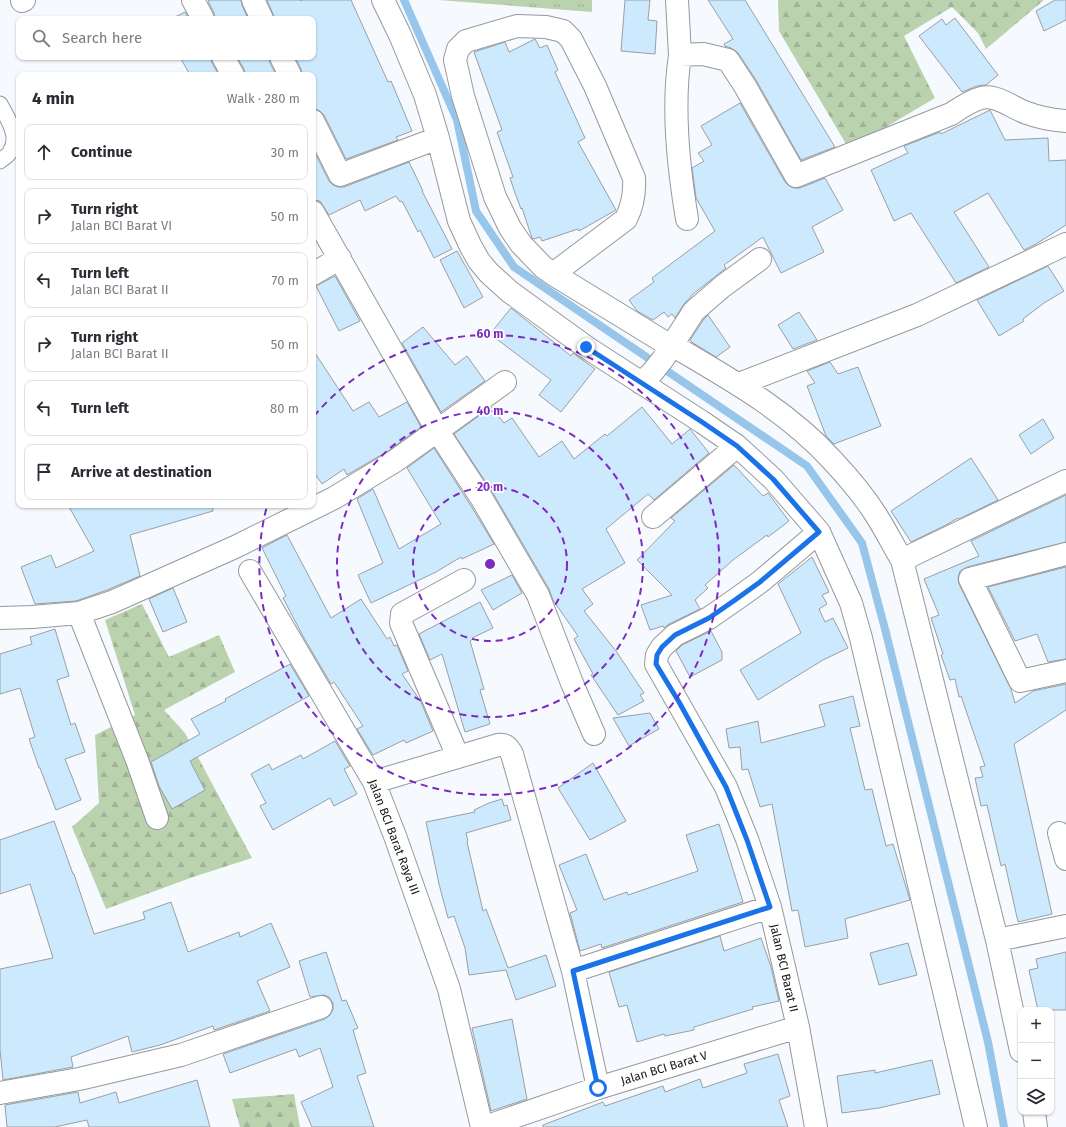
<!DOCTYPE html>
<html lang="en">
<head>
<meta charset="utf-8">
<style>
	body { margin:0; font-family:"Fira Sans",sans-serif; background:#f2f2f3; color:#2b2b33 }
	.controls { position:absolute; right:12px; bottom:12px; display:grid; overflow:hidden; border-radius:8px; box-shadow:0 1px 3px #0004 }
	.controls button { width:36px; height:36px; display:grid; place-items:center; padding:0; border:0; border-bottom:1px solid #e1e1e2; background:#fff; color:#2b2b33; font:20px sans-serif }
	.stop { position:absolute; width:12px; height:12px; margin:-9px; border:3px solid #1a73e8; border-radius:50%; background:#fff }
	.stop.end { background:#1a73e8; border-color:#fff; box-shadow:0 1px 4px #0008 }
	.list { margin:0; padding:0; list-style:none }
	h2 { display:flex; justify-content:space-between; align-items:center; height:52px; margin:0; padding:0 16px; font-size:17px }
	h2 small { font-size:13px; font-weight:400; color:#7c7c81 }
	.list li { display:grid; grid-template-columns:26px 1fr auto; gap:12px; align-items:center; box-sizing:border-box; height:56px; margin:0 8px 8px; padding:0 8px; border:1px solid #e1e1e2; border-radius:8px }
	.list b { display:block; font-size:15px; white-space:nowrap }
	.list p { margin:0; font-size:13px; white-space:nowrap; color:#7c7c81 }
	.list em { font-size:13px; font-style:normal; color:#7c7c81 }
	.icon { flex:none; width:22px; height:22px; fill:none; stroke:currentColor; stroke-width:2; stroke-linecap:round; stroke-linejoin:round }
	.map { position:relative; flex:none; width:1066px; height:1127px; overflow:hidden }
	.search { position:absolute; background:#fff; box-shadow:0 1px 3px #0004; left:16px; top:16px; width:300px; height:44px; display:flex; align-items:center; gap:10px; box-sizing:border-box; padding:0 14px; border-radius:8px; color:#7c7c81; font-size:15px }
	.panel { position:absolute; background:#fff; box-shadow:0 1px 3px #0004; left:16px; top:72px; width:300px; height:436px; border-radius:8px }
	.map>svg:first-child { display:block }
</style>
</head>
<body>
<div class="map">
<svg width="1066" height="1127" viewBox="0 0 1066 1127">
	<defs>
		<pattern id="grass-tufts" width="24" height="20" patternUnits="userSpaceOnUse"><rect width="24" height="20" fill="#bbd2af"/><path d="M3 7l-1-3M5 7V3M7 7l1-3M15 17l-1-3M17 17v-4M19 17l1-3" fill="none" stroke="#a0b396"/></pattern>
		<pattern id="forest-firs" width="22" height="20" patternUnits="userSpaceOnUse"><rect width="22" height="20" fill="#bbd2af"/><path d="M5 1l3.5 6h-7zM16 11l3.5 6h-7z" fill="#a0b396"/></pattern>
	</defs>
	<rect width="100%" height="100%" fill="#f6fafe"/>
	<path fill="url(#grass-tufts)" d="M438,0h154v12z"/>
	<path fill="url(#forest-firs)" d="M778,0h266l-58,49 -8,-16 -26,-26 -48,29 31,62 -86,51 -70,-118z
		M142,604l27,53 50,-22 16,37 -71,38 21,23 67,125 -59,19 -87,32 -34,-82 27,-24 -4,-68 40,-20 -30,-95z
		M294,1094l6,33h-60l-8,-28z"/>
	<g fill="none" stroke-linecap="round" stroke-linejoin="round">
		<path stroke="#98c6ea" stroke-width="8" d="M404,0l53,120 19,91 38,56 293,199 55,77 23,86 103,413 16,85"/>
	</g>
	<path fill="#cce9fe" stroke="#9b9fa2" d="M210,0h31l1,5 6,14h-33l-1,-6 -6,-12z
		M267,0h33l1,1 2,-1h48l37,82 3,-1 21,50 -16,6 2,3 -52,19 -22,-44 -4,-4 -5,-2 -2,-5v-29h-11l-1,-6 -6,-12h18v-38h-39l-1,-5z
		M625,0h25l-2,20 9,1 -2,33 -34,-3z
		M708,0h37l90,147 -34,13 -45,-80 -18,-27 -7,-5 -6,-2 -1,-2 9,-5z
		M1055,0h11v20l-22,11 -8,-20z
		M185,12l4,7h-18z
		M955,18l43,57 -12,10 -9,1 -15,6 -43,-56 23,-17 4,6z
		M535,39l5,9 7,-3 11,25 -3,2 30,66 -7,4 38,68 -37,21 -1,-2 -36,12 -2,-4 -6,2 -2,-1 -10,-30 -1,1 -6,-16 -5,-15 3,-1 -16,-45 5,-2 -28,-78 31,-10 4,10z
		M180,57h31l1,6 7,12h-29z
		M237,57h32l1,6 6,12h-31l-1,-6z
		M740,103l45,79 4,4 5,2h6l25,-10 18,32 -31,17 12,25 -43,21 -18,-36 -39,28 2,3 -33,26 -9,10 -9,14 -3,-4 -4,3 -4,-5 -11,8 -16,-9 -8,-11 25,-18 -2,-4 63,-47 -19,-33 -4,-30 12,-7 -6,-8 14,-8 -11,-19z
		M990,110l15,30 43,-2 1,23 17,-1v65l-30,19 -12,6 -36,-57 -34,19 35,55 -33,16 -45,-70 -17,8 -23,-51 37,-17 -4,-7 36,-14 1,2z
		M313,149l16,32 4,4 5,2h6l65,-25 14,29h-1l30,58 -18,9 -14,-28 -2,2 -16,-31 -2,1 -4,-6 -31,15 -5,-11 -31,15 -9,-14 -7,-1z
		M457,251l26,46 -19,11 -24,-48z
		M1048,266l16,25 -20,12 -21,16 1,2 -25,15 -22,-36z
		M335,276l25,45 -21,10 -23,-45z
		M511,308l60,48 2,-3 22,16 -34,43 -22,-17 12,-15 -61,-46z
		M799,312l18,28 -24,9 -15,-24z
		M708,315l22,32 -14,10 -23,-14 -3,-3 14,-21z
		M423,327l32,38 12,-9 18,25 -44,31 -39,-69z
		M313,350l40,61 16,-9 10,15 28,-15 14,25 -33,24 -41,24 -3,-6 -22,15 -9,-13z
		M830,362l8,12 20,-7 23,59 -47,18 -8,-8 -19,-50 8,-3 -8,-12z
		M491,407l13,16 8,-5 27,39 23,-16 12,18 31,-25 2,2 35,-29 30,37 18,-15 19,24 -55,47 -6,-6 -42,35 19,34 -43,26 11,15 -9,7 32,40 28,42 -4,2 4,6 -26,14 -27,-40 2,-1 -19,-35 4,-3 -25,-36 -4,-11 -56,-96 -39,-59z
		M1043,419l11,19 -23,16 -12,-19z
		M434,448l37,58 23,38 -32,15 -1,-2 -25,15 -65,31 -13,-28 25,-12 -26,-64 16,-10 26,60 42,-25 -34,-56z
		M971,458l27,42 -39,19 -1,-1 -12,7 -35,17 -20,-31z
		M734,465l29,31 5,-3 21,28 -21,16 -1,-2 -34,25 -28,25 3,3 -13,12 5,9 -31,15 -5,4 -1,-2 -13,4 -9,-25 31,-10 -35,-35 38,-39 -4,-3z
		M1066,495v47l-99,25 -7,4 -2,7 1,6 52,105 4,14 18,-12 33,-7v26l-52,34 38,170 -34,8 -13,-58 -4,2 -14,-61 -6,1 -6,-28 8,-1 -3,-10 5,-1 -24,-70 -2,1 -4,-18 -5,1 -9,-25 2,-1 -12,-36 8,-3 -15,-36 55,-23 -8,-15z
		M68,505h145v6l-83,24 10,41 -33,14 -31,11 -41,3 -14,-37 30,-12 5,13 38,-17z
		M287,535l44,83 30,-19 26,40 3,-2 4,9 3,-1 11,26 -6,3 19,28 12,29 -27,12 -2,-3 -31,15 -16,-26 6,-3 -29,-44 -3,2 -27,-46 -21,-40 3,-2 -24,-48z
		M812,557l17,35 -7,3 5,9 -8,5 6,13 8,-4 15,30 -25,12 -65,40 -18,-30 61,-37 -23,-49z
		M1066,567v92l-18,3 -11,-28 -22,7 -27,-54z
		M512,575l10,18 -29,17 -12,-20z
		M173,588l14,34 -24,10 -14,-33z
		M480,602l13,26 -21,10 1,1 -3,2 14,48 -4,1 10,34 -25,8 -23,-78 -12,6 -11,-26z
		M55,629l14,47 -12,4 14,45 4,-2 10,29 -20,7 16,41 -25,10 -16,-42h-1l-10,-29 6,-2 -15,-49 -20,6v-40l32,-10 -2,-7z
		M711,631l11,21v8l-32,17 -14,-26 6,-6z
		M290,664l19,32 -119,65 15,29 -33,19 -13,-23 -8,-24 49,-28 -9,-15 35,-18 -1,-2z
		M853,696l7,30 -10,2 15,62 7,-1 14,57 7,-2 17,56 -65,19 3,19 -43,9 -7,-37 -6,1 -20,-107 -12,3 -12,-38 -6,1 -2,-23 -11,1 -3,-19 32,-8 3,22 64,-17 -6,-21z
		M650,713l9,16 -30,17 -16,-28z
		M335,741l15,25 -6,3 13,25 -23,12 -4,-8 -57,32 -13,-24 6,-3 -15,-29 18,-10 3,6 29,-15 2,4z
		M593,763l33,58 -36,19 -32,-52z
		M502,799l2,7 3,-1 4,15 -45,13 2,8 -1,1 16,69 3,-2 22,59 38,-13 10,31 -40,14 -10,-30 -37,5 -4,-27 -11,-32 -6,2 -9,-34 -13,-62 49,-10 -1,-2 15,-7z
		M54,821l19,53h1l20,60 51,-15 -2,-7 28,-10 17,50 51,-20 1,5 31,-14 19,44 -33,14 13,30 -56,19 -1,-4 -53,19 -28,7 -4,-16 -57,21 2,10 -70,13 -3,-30v-81l53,-11 -23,-74 -30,10v-54z
		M719,824l24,78 -141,46 -1,-4 -21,7 -10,-38 7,-3 -18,-45 27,-11 18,46 23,-8 1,3 70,-24 -12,-36z
		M720,936l4,15 37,-13 10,29 8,34 -27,6 1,2 -59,18v3l-29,6 -1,-2 -27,8 -10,-37 -8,2 -10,-35z
		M908,943l9,32 -38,10 -9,-32z
		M326,952l16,49 4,-1 12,28 -5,2 13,43 -9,3 17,51h-62l-11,-25 32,-15 -13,-39 -21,9 -3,-8 -66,24 -7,-19 102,-35 5,-4 3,-6v-6l-4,-6 -5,-2 -14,2 -11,-36z
		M1066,952v58h-28l-9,-40 9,-2 -2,-9z
		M512,1019l15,80 -36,12 -19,-83z
		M778,1054l12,42 -11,4 9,27h-245v-2l60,-23 2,4 58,-20 2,6 35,-13 3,9 44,-15 -3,-9z
		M932,1060l8,34 -61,14 -37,5 -5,-37 38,-6v3z
		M197,1080l13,47h-121l-2,-7 -32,7h-48l-2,-22 73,-13 2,11 36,-11 3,11z"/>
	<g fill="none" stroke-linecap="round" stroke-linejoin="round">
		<g stroke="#95999c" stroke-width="17">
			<path id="service" d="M0,104c7,14 21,33 10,48 -2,4 -7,6 -10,9"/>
		</g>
		<g stroke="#95999c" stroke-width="24">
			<path id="minor" d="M193,0l10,19
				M253,0l9,19
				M383,0l17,35 25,60 13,43 21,83 12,26 8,14 10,12 21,19 76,55 116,75 35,24 36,33 46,53 32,71 10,35 115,489
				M677,0l3,55 23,-1 25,6 17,26 51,90 155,-62c9,-6 19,-13 30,-16 16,-4 31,10 46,15 13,5 25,7 39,8
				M22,1l2,-1
				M680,55c-8,53 -2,110 7,164
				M223,57l10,18
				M281,57l9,18
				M313,121l27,54 98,-37
				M313,212l124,218 45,69 56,96 34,88 22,51
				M313,274l27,-16
				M553,274l73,-55c7,-14 9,-26 8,-41l-39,-92 -24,-47 -8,-8 -17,-4 -29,-1 -51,15 -8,8 -3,11 8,36 32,101 15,31 11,16 22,23 10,7 111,68 8,3c56,33 116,66 160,115 16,17 32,36 44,55 9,14 17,30 26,45
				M641,383l10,-9 12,-15 31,-48 29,-25 37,-27
				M739,384l178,-69 149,-71
				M653,517l84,-71
				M1066,554l-96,25 50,102 46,-10
				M250,571l124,211 21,54 54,153 33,138
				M79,613l58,147 20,58
				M0,618l32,-1 47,-4 33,-11 123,-55 99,-49 61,-37 110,-79
				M458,757l-57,-134 1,-9 62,-34
				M374,782l124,-37c8,-1 10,2 14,9l61,217 25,117
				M1059,833l7,26
				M997,940l69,-14
				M573,971l197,-64
				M1021,1051l-24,-111 -95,-380 164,-79
				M0,1093l79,-14 102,-24 140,-48
				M1034,1112l2,15
				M485,1127l113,-39 200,-61
				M816,1127l-18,-100 -28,-120 -23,-68 -21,-52 -70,-123 1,-9 5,-8 13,-12 34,-17 26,-18 25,-18 59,-50"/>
		</g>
		<use href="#service" stroke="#fff" stroke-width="15"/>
		<use href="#minor" stroke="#fff" stroke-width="22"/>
	</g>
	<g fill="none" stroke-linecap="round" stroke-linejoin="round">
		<path stroke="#1a73e8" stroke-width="5" d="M586,347l116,75 35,24 36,33 46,53 -59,50 -25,18 -26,18 -34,17 -13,12 -5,8 -1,9 6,10 17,28 47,85 21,53 23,67 -197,64 25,117"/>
	</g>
	<g fill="none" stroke="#7b2cbf" stroke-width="2" stroke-dasharray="7 5">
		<circle cx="490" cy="564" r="77"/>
		<circle cx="490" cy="564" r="153"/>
		<path d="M314 416A230 230 0 1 1 267 506"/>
	</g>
	<g text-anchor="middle" stroke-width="3.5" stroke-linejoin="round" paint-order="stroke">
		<g font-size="12" fill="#141516" stroke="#fff">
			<text transform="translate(394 837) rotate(69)" y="4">Jalan BCI Barat Raya III</text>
			<text transform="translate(784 968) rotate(77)" y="4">Jalan BCI Barat II</text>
			<text transform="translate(664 1068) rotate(-17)" y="4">Jalan BCI Barat V</text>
		</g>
	</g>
	<circle cx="490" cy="564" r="6" fill="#7b2cbf" stroke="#fff" stroke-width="2"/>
	<g font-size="12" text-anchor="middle" font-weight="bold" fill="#7b2cbf" stroke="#fff" stroke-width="3.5" stroke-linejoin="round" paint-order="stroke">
		<text x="490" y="338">60 m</text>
		<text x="490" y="415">40 m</text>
		<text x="490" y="491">20 m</text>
	</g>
</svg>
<div class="controls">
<button>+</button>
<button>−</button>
<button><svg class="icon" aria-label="layers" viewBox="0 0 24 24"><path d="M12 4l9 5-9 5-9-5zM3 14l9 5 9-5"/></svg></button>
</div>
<div class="stop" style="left:598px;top:1088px"></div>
<div class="stop end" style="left:586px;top:347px"></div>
<div class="search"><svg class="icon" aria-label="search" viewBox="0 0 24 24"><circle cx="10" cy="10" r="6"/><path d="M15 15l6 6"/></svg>Search here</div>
<section class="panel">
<h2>4 min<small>Walk · 280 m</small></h2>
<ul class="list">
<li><svg class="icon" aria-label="ahead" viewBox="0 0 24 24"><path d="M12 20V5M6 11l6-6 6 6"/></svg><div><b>Continue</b></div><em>30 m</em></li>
<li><svg class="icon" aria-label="right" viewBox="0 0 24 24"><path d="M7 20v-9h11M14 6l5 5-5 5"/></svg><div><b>Turn right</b><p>Jalan BCI Barat VI</p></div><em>50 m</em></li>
<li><svg class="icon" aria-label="left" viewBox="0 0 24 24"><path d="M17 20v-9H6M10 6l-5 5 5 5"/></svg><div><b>Turn left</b><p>Jalan BCI Barat II</p></div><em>70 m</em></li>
<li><svg class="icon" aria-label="right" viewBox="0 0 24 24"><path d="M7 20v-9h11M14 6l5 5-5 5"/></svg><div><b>Turn right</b><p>Jalan BCI Barat II</p></div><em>50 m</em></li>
<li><svg class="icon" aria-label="left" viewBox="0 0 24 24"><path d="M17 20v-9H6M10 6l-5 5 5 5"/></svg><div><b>Turn left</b></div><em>80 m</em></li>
<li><svg class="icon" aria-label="arrive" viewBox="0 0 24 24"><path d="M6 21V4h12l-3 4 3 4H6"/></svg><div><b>Arrive at destination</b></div></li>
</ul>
</section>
</div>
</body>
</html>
